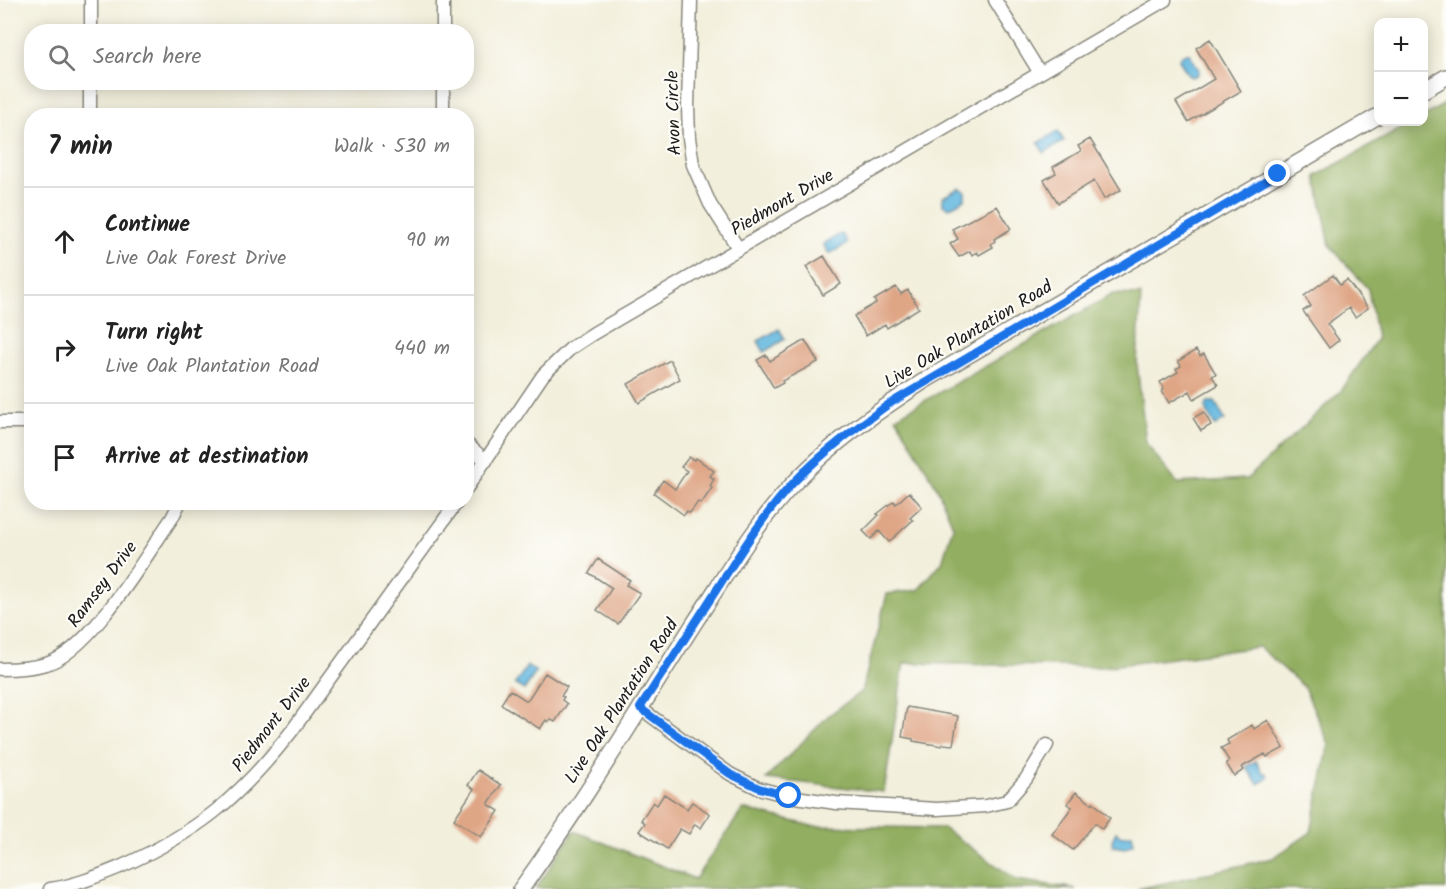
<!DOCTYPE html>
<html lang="en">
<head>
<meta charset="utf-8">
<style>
	body { margin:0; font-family:Kalam,sans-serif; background:#f6f6f6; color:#222 }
	.controls { position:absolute; right:18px; top:18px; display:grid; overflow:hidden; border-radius:12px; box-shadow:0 3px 15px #0003 }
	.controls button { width:54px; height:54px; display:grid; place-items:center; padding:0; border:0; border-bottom:2px solid #e0e0e0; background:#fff; color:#222; font:30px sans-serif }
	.stop { position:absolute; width:18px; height:18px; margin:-14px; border:4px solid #1a73e8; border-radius:50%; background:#fff }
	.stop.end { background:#1a73e8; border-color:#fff; box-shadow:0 2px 6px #0008 }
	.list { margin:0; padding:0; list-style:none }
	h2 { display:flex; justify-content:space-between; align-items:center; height:78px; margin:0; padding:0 24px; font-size:26px }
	h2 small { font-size:20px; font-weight:400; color:#767676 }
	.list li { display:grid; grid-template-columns:39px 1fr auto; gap:18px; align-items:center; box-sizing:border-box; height:108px; padding:0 24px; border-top:2px solid #e0e0e0 }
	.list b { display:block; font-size:22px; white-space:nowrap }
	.list p { margin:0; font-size:20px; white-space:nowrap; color:#767676 }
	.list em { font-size:20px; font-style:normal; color:#767676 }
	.icon { flex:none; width:33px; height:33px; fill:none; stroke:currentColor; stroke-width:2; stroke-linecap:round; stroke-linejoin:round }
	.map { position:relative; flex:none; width:1446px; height:889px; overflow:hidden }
	.search { position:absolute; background:#fff; box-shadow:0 3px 15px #0003; left:24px; top:24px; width:450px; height:66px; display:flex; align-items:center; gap:15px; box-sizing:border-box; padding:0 21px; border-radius:24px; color:#767676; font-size:22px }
	.panel { position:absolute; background:#fff; box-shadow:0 3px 15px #0003; left:24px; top:108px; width:450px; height:402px; border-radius:24px }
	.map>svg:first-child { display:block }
</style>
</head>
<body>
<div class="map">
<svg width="1446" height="889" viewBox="0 0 1446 889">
	<rect width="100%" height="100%" fill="#fdfcf7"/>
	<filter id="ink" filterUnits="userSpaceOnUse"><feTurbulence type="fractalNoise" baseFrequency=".0167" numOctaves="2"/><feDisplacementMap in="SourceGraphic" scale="12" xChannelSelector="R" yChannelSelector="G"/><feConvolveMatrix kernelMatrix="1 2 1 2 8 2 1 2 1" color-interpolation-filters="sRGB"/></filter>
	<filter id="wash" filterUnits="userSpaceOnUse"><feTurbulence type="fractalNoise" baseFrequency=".008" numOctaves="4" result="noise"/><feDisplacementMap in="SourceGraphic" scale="24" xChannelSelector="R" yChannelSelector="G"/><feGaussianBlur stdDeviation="1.35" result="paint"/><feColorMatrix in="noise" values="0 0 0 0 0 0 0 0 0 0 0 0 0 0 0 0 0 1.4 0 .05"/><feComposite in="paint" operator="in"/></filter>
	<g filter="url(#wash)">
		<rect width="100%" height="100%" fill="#f2efdc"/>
		<path fill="#92ae60" stroke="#57653e" stroke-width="1.5" d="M1446,103v786h-308l135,-31 38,-26 18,-88 -25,-57 -45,-40 -156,20 -199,-4 -20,129 -118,-13 63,-64 33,-24 25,-97 31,-4 24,-28 11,-36 -16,-38 -41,-71 217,-123 28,1 -4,69 9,79 31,40 70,-4 94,-88 36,-52 -9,-50 -38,-43 -14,-70 97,-54h11v-6z
			M743,809l69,17 131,2 74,52 59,9 -540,-1 38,-57 121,48z"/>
		<path fill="#63b7df" stroke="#406a7e" stroke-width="1.5" d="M1186,53l4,1 9,16 -1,4 -5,3 -4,-1 -10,-16 2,-4z
			M1058,131l6,10 -20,12 -6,-10z
			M959,188l6,3v8l-16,9 -6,-3v-8z
			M840,234l3,1 4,7 -1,3 -17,9 -6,-10z
			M779,329l6,10 -21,13 -6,-11z
			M1208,402h7l10,18 -10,6 -10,-18z
			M527,666l9,6 -12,18 -9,-6z
			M1256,761l7,12h3l2,4 -1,2 -9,5 -12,-17z
			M1116,832l6,4 10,-2 2,9 -9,5 -12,-2 -1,-6z"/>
		<g id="blocks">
			<path fill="#dfa686" d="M1210,39l31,52 -53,31 -12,-20 38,-23 -18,-31z
				M1090,139l31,51 -17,9 -10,-18 -36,22 -14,-23 12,-7 -3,-6 28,-16 -3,-5z
				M997,206l14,23 -17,10 1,2 -4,3 2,3 -14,8 -2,-3 -5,3 -2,-4 -11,6 -9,-13 8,-5 -6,-10z
				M824,256l17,28 -18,11 -17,-28z
				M1333,275l7,10 7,-5 21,28 -13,9 -6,-9 -22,16 12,16 -10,8 -26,-37 8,-5 -7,-10z
				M896,287l5,7 7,-4 11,18 -32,20 -2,-4 -19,12 -12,-20 22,-13 -2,-3z
				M805,340l13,22 -36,19 1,2 -9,5 -17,-28 9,-5 4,6z
				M1196,350l4,6 4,-2 12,20 -4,2 6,9 -24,14 -4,-8 -21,12 -7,-12 2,-2 -4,-7 18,-10 -2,-3 5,-3 -3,-5z
				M670,360l10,19 -41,24 -11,-19z
				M1204,412l7,13 -10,6 -8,-13z
				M689,457l5,3 2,-2 18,13 -4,5 4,3 -4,7 2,2 -11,16 -3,-2 -8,11 -3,-2 -3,4 -30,-22 9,-13 12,9 12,-18 -6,-4z
				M909,492l13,15 -12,11 3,2 -24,22 -10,-11 -8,8 -8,-8 16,-16 -2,-1 17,-13 2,3z
				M598,559l32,21 -4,5 14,8 -22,31 -21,-14 15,-22 -23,-15z
				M545,673l22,14 -6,9 3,1 -2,3 5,4 -12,18 -5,-3 -2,3 -2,-2 -6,9 -39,-25 9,-14 17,11z
				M907,707l51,9 -5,29 -10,-1 -1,2 -29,-5v-2l-11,-2z
				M1268,720l16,28 -17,9 -2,-3 -23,13 2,3 -10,6 -8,-13 3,-2 -8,-13 8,-4 -2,-4 25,-15 2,4z
				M478,770l23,15 -13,19 11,7 -18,26 -27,-18 20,-30 -6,-4z
				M1076,792l16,12 1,-2 17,16 -8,11 -7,-6 -22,27 -21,-16 20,-27 -5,-3z
				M664,794l23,15 5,-7 18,12 -9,14 -6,-4 -6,10 -9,-5 -13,20 -28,-18 6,-8 -4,-3 12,-18 4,3z"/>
		</g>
	</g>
	<g filter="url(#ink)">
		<use href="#blocks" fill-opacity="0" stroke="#87867c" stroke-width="1.5"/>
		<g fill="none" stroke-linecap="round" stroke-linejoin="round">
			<g stroke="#87867c" stroke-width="15">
				<path id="minor" d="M691,0l-3,106 1,32 4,27 17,39 28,44
					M995,0l45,73
					M91,32v-32
					M443,32v-32
					M90,116v-34
					M443,116v-34
					M0,422h32
					M466,443l20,18
					M466,489l77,-114 28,-27 23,-15 571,-333
					M0,669c15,0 32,-1 46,-5 44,-12 99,-107 126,-146l8,-16
					M640,708l90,66 28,14 31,8 47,7 101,6 49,-3 21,-5 19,-22 21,-34
					M50,889c24,-3 48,-13 70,-22 78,-35 118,-68 171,-135l166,-230"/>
			</g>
			<g stroke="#87867c" stroke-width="18">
				<path id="tertiary" d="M1424,90l22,-13
					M521,889c62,-86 117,-178 174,-267 31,-47 61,-99 100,-140 38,-40 83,-71 129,-101l454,-265"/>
			</g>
			<use href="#minor" stroke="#fff" stroke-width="12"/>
			<use href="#tertiary" stroke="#fff" stroke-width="15"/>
		</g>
	</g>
	<g fill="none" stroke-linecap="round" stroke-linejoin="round" filter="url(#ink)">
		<path stroke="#1a73e8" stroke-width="8" d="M789,796l-30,-8 -29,-14 -90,-66c25,-39 51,-79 77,-119 23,-36 47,-75 77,-107 29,-30 62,-54 95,-78l389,-230"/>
	</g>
	<g text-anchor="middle" stroke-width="4.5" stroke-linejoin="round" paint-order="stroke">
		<g font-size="18" fill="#1c1c1c" stroke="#fdfcf7">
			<text transform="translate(673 113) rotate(-92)" y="6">Avon Circle</text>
			<text transform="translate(782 202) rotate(-30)" y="6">Piedmont Drive</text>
			<text transform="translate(968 334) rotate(-31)" y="6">Live Oak Plantation Road</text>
			<text transform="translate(102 584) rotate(-53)" y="6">Ramsey Drive</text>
			<text transform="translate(621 701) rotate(-57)" y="6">Live Oak Plantation Road</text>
			<text transform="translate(271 724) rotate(-52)" y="6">Piedmont Drive</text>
		</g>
	</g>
</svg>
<div class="controls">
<button>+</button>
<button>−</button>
</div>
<div class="stop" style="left:789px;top:796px"></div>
<div class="stop end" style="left:1278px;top:174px"></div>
<div class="search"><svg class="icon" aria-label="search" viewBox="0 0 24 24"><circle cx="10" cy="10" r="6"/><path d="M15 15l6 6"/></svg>Search here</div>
<section class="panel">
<h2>7 min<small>Walk · 530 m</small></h2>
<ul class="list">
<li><svg class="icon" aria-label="ahead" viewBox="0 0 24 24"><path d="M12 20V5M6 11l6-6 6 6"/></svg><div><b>Continue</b><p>Live Oak Forest Drive</p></div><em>90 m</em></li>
<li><svg class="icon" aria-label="right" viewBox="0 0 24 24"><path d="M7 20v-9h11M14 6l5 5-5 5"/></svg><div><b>Turn right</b><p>Live Oak Plantation Road</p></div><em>440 m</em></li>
<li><svg class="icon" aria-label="arrive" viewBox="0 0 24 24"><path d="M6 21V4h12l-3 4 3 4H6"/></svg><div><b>Arrive at destination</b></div></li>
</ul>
</section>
</div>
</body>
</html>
